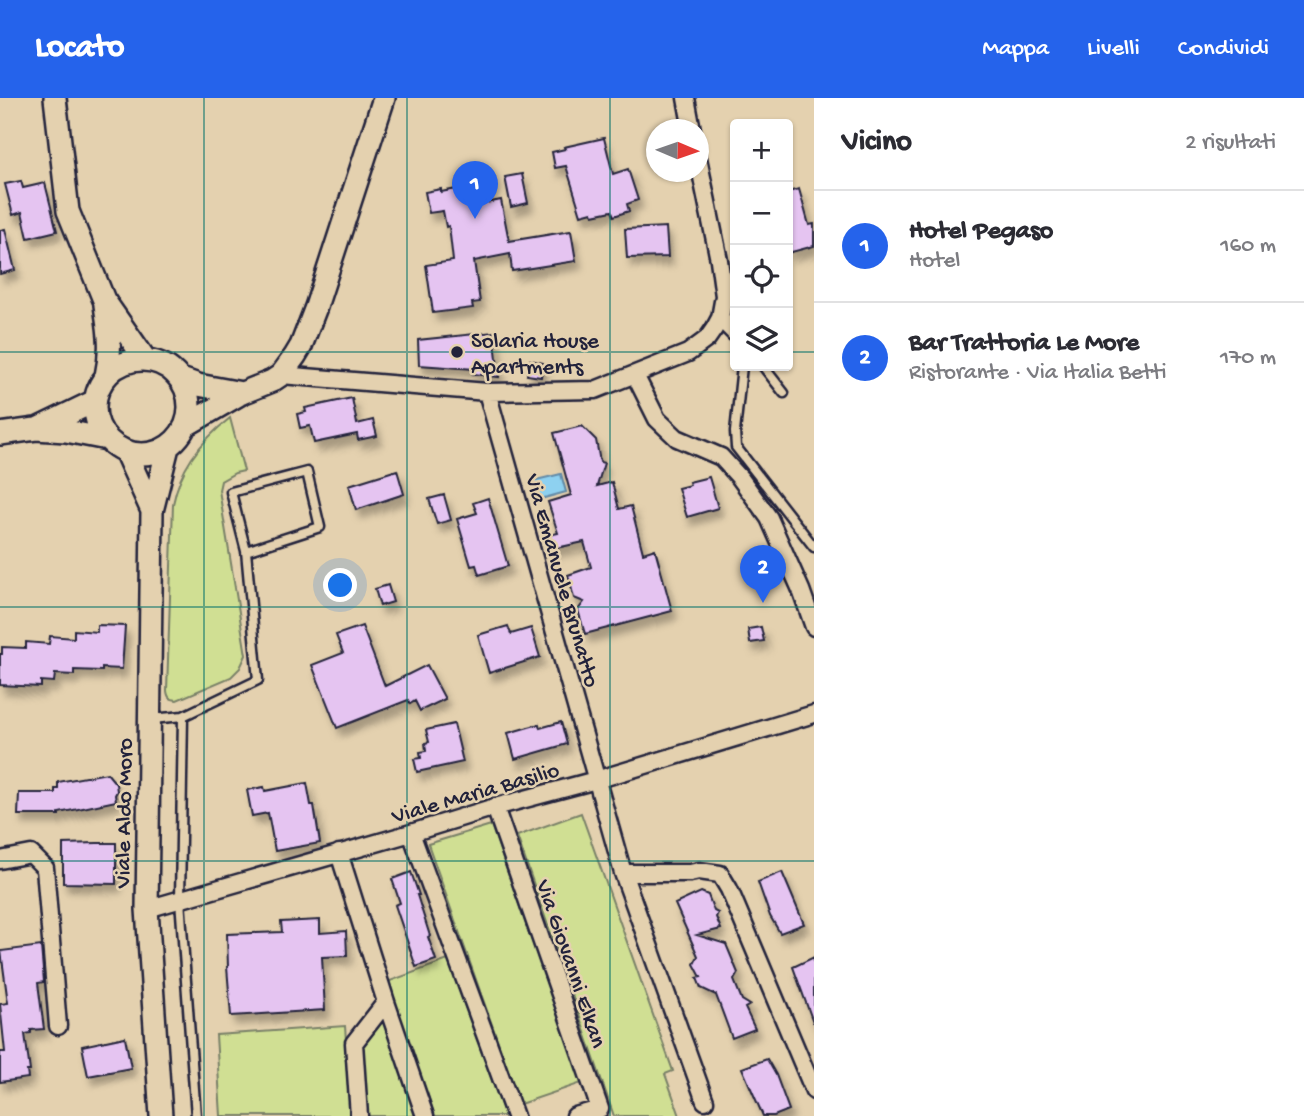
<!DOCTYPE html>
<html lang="it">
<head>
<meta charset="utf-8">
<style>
	body { margin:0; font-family:"Gochi Hand",sans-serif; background:#f2f2f3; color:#2b2b33 }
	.controls { position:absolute; right:21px; top:21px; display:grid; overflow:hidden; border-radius:7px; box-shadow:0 2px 5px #0004 }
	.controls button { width:63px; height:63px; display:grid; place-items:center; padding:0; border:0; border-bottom:2px solid #e1e1e2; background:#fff; color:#2b2b33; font:35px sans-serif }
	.compass { position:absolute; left:646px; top:21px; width:63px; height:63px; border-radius:50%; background:#fff; box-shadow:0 2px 5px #0004; rotate:92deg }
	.you { position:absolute; left:341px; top:488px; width:24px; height:24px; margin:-18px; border:5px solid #fff; border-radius:50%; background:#1a73e8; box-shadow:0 0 0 10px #1a73e833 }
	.badge { display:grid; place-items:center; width:46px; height:46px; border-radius:50%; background:#2563eb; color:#fff; font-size:23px; font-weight:700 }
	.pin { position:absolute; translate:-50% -58px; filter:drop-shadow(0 2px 4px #0008) }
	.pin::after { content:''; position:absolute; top:37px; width:24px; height:21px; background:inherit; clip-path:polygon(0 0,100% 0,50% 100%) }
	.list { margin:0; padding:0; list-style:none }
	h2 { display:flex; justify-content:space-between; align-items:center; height:91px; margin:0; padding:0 28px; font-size:30px }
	h2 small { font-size:23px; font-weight:400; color:#7c7c81 }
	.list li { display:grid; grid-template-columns:46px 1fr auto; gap:21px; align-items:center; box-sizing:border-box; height:112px; padding:0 28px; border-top:2px solid #e1e1e2 }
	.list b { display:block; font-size:26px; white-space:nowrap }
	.list p { margin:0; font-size:23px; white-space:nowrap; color:#7c7c81 }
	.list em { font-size:23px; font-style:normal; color:#7c7c81 }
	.icon { flex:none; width:38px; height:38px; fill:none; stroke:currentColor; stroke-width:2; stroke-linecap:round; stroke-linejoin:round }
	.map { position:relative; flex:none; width:814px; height:1018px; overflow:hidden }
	header { display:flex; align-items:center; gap:42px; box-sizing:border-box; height:98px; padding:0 35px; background:#2563eb; color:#fff }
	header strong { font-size:33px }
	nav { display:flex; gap:38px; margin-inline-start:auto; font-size:24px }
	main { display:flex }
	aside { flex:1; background:#fff }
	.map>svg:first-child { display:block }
</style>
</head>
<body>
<header>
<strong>Locato</strong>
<nav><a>Mappa</a><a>Livelli</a><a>Condividi</a></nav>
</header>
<main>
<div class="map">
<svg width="814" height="1018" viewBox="0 0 814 1018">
	<defs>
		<filter id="shadow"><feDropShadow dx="4.5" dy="8" stdDeviation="3.5" flood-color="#0004"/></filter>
	</defs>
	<rect width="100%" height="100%" fill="#e4d1af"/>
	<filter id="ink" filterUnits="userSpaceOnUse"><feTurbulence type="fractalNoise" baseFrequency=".0143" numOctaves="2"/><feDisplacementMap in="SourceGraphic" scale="14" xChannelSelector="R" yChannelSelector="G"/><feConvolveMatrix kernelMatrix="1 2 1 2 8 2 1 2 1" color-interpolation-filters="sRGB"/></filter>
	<g filter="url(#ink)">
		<path fill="#d0df93" stroke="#798067" stroke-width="2" d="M230,320l14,53 -9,2 -14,8 -2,9 27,165 -6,13 -9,9 -54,23c-7,-1 -9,-2 -10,-9l6,-187c7,-36 29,-64 57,-86z
			M581,715l92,258 -8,3 15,42h-66l-97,-280z
			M491,727l91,258 -62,21 -92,-260z
			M448,862l57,156h-70l-48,-134z
			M381,921l5,5 32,92h-52l-7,-65 4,-14z
			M345,928l6,90h-130l-5,-81z"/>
		<path fill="#8ed1f0" stroke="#638ba8" stroke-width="2" d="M561,376l5,18 -29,8 -5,-19z"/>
		<path fill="#e5c4f1" stroke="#22223b" stroke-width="2" filter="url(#shadow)" d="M604,40l9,36 15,-5 10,31 -11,4 2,7 -15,5 -2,-5 -19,4 -1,-3 -11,3 -15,-49 -11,2 -3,-16 13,-3 -1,-2z
			M522,76l6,29 -17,4 -6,-30z
			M21,83l2,7 22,-5 12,48 -29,7 -6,-26 -9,3 -8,-31z
			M472,88l4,19 25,-5 8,41 62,-10 5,30 -64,10 -2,-17 -36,7 6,41 -8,1 1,5 -40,5 -7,-48 27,-4 -4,-35 -3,1 -3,-16 -14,2 -4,-21 16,-3v3z
			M799,91l10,36 5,-1v22l-26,7v-61z
			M666,129l2,30 -41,1 -2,-29z
			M5,131l10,41 -15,4v-44z
			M494,234l5,45 -26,-3 1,-5 -55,-4 -1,-25z
			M530,262l13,3 -2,14 -14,-2z
			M352,300l5,26 16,-4 4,16 -19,4 -1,-6 -43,9 -4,-17 -10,2 -3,-14 9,-2 -1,-4z
			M582,328l14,14 4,22 4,1 -7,23 15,-4 7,27 12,-3 12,47 12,-4 17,62 -87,23 -7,-24 6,-8 -10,-4 -6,-23 23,-8 -7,-25 -37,8 -3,-14 14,-3 -10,-31 23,-7 -17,-62z
			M397,372l7,24 -48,16 -7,-25z
			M709,379l9,31 -31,9 -9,-29 12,-3 -1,-3z
			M444,397l7,25 -14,4 -8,-25z
			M488,400l20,68 -29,9 -3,-10 -5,1 -14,-47 20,-6 -4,-10z
			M388,487l5,17 -13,4 -5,-17z
			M97,527l28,1 -3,43 -20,-1v3l-28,-1v5l-19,-1 -1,8 -13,-1v6l-41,-2v-31h2v-7l24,1v-6l23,2 1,-8 24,2v-8l23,2z
			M362,528l23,60 42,-21 18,34 -25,12 -5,-10 -5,3 -2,-4 -71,28 -25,-63 31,-12 -7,-18z
			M508,528l3,8 20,-6 9,29 -51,16 -11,-38z
			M761,529l3,14 -14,2 -2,-14z
			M561,624l6,22 -52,15 -7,-26 31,-9 1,4z
			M454,626l9,38 -46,10 -3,-13 7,-1 -1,-6 6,-1 -1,-8 4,-1 -3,-12z
			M107,675l9,11 1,7 -2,4 1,6 -57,12v2h-41l1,-22h36v-4h3v-7z
			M307,685l4,22h3l6,38 -45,8 -7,-38 -16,3 -5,-26 17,-3 1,4z
			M97,745h19v41l-53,-1v-39z
			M411,774l8,23h-2l13,41 -2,1 8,23 -20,7 -21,-62 5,-2 -8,-24z
			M782,774l22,52 -24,9 -10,-17 -12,-34z
			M701,794l7,3 6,16 4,2 -2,4 5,12 -24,6 29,9 12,29 -4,7 8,20 8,5 -5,3 10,21 -23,9 -16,-43 -15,-7 -4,-10 4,-1 -7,-13 4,-8 -23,-52z
			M320,822v13l26,-2 1,25 -25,1 3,53 -94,6 -4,-49h1l-1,-33 55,-2 -1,-10z
			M41,848l3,36 -6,1 6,46 -13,1v3l-6,1 5,37h-3l1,7 -28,4v-30h5l-5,-48 8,-1 -7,-52z
			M814,859v65h-1l-20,-55z
			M125,939l6,31 -43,8 -6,-30z
			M767,961l9,16 13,35 -15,6h-11l-21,-48z"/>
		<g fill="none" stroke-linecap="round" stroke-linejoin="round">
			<g stroke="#22223b" stroke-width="13">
				<path id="lane" d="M742,268l-7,66 1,15 78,100
					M763,268l21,27
					M183,618l75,-36 -12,-129 74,-24 -13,-55 -76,20 15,59
					M152,621l31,-3 -3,184 16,216"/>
			</g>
			<g stroke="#22223b" stroke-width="21">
				<path id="street" d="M686,0l6,32
					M720,220l15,15
					M281,277l206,17 108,-2 93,-37 19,-14 7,-10 6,-11 4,-22 -5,-36 -21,-102
					M635,277l22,44 20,19 44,19 19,21 29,40 32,72 13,37
					M487,294l136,481 82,228
					M495,709l105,302 -25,7
					M411,735l104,283
					M339,755l47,149 39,114
					M0,762l31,-6 14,14 13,158
					M623,775h67l9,-2 21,3 9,15 85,202
					M147,811l264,-76 84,-26 101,-27 218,-66
					M359,1018l-5,-73 32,-41"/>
			</g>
			<g stroke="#22223b" stroke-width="26">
				<path id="secondary" d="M55,0l13,113 36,89 41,59
					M105,207c4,27 7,44 1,71
					M95 309a47 47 0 1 1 94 0a47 47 0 1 1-94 0Z
					M181,281l17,6 44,8
					M185,328l57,-33 30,-12 9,-6 14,-19 6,-10 15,-39 68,-209
					M37,331l58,-28
					M0,336l36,-5 30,2 41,8
					M125,353l27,60
					M161,1018l-14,-207 1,-73 4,-325 16,-64"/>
			</g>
			<use href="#lane" stroke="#e4d1af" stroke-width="8"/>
			<use href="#street" stroke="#e4d1af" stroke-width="16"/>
			<use href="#secondary" stroke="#e4d1af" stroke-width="21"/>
		</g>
	</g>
	<path fill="none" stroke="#0f766e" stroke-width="2" stroke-opacity="0.55" d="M204,0v1018M407,0v1018M610,0v1018M0,254h735M788,254h26M0,509h814M0,763h814"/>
	<circle fill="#22223b" stroke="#e4d1af" stroke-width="2.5" cx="457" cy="254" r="7"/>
	<g text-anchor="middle" stroke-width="5" stroke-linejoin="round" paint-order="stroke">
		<g font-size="23" fill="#22223b" stroke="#e4d1af" text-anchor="start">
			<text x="471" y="249">Solaria House<tspan x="471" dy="26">Apartments</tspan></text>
		</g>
		<g font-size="23" fill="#22223b" stroke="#e4d1af">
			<text transform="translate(564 482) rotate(74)" y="8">Via Emanuele Brunatto</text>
			<text transform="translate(475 693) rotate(-16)" y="8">Viale Maria Basilio</text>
			<text transform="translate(122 715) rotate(-89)" y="8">Viale Aldo Moro</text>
			<text transform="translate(573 865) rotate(71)" y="8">Via Giovanni Elkan</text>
		</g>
	</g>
</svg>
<div class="controls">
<button>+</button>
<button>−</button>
<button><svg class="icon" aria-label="locate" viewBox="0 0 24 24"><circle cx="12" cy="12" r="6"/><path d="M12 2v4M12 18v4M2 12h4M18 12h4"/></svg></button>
<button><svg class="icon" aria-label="layers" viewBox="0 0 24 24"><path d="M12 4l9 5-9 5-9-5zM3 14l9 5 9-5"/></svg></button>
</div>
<svg class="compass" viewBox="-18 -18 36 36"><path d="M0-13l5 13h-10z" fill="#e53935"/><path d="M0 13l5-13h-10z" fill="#7c7c81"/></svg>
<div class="you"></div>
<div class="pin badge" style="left:475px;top:121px">1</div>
<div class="pin badge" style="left:763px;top:505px">2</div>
</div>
<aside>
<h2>Vicino<small>2 risultati</small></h2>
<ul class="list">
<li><span class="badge">1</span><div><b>Hotel Pegaso</b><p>Hotel</p></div><em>160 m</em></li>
<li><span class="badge">2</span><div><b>Bar Trattoria Le More</b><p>Ristorante · Via Italia Betti</p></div><em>170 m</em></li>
</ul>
</aside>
</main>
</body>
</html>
